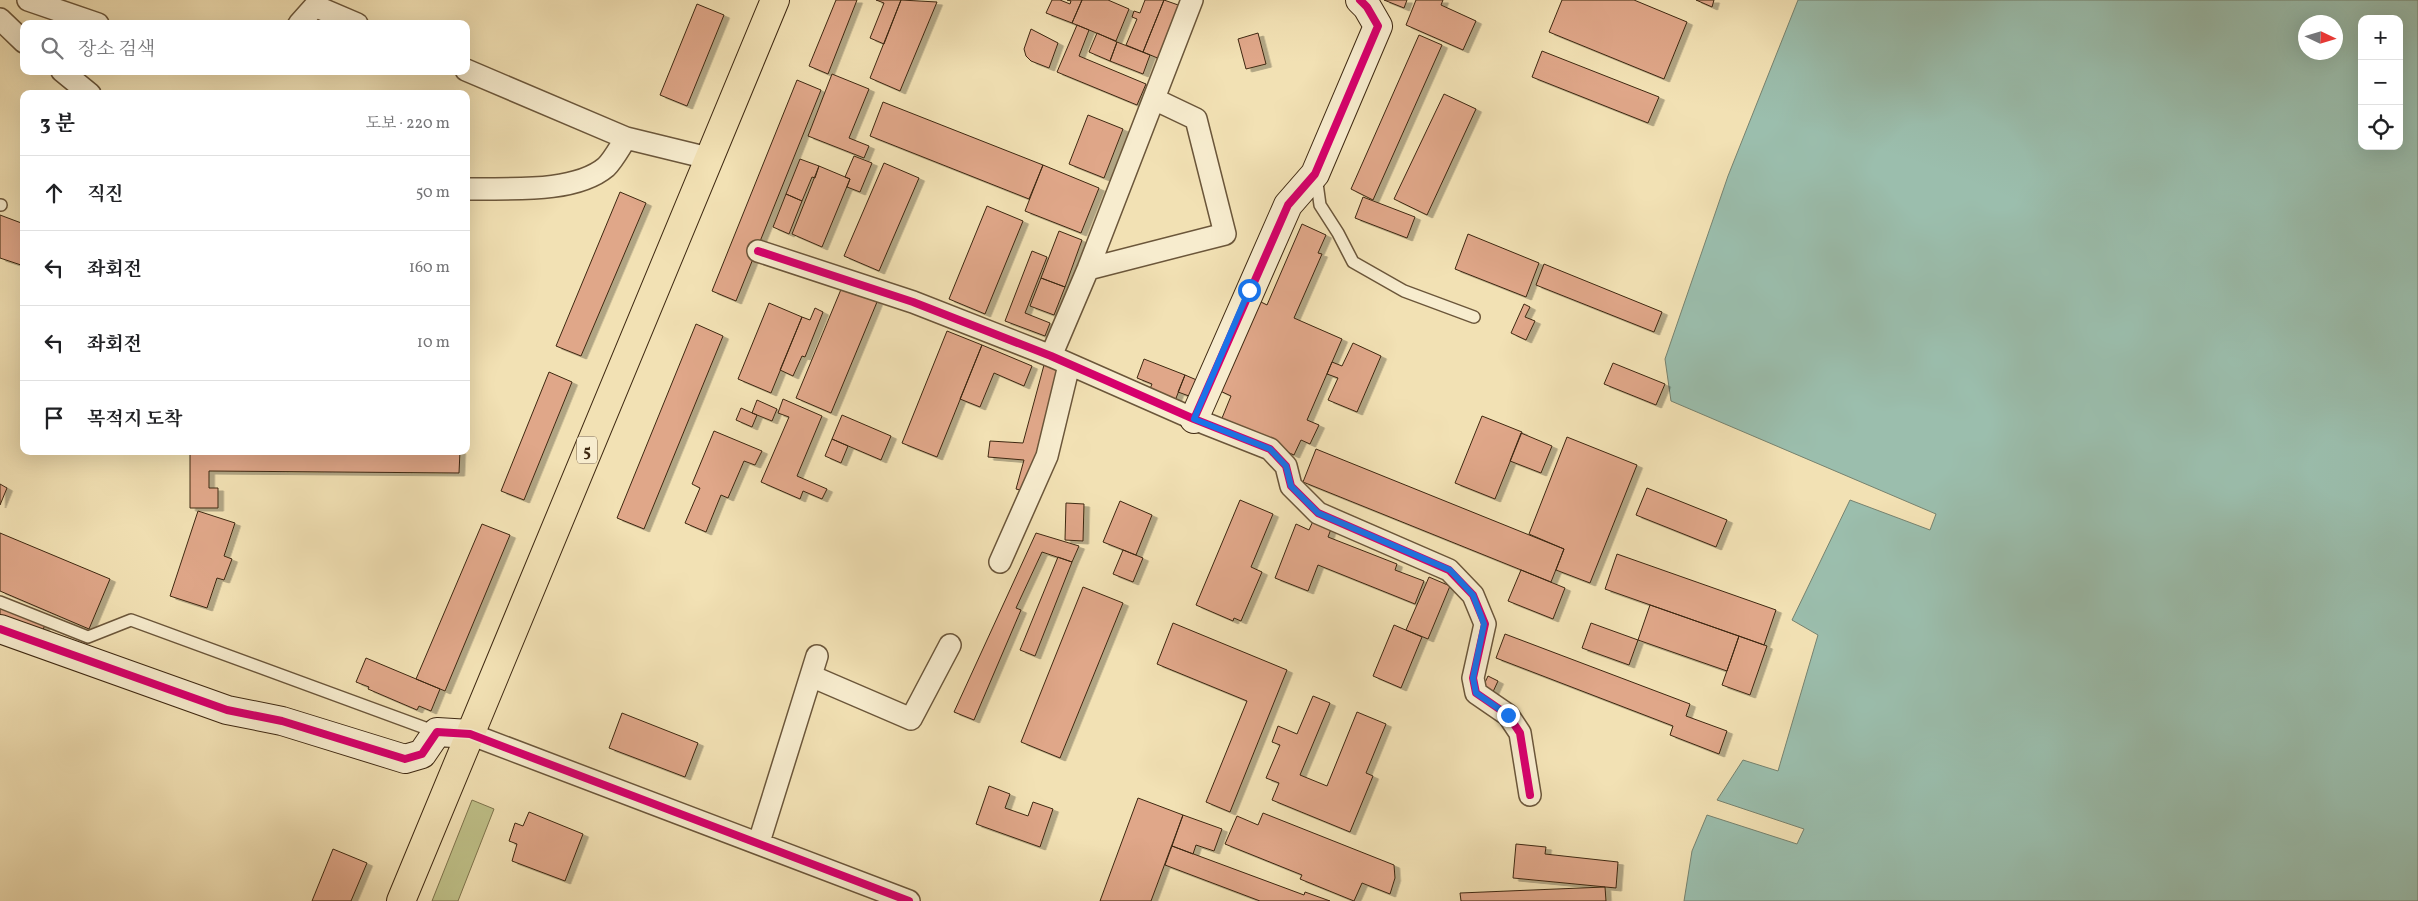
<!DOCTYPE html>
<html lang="ko">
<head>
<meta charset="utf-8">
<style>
	body { margin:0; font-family:Vollkorn,"Noto Serif KR",serif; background:#f6f6f6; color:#202124 }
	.controls { position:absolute; right:15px; top:15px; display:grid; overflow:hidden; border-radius:10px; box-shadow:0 5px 20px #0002 }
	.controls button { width:45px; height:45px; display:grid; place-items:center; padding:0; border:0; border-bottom:1px solid #e0e0e0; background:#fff; color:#202124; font:25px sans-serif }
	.compass { position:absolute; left:2298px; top:15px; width:45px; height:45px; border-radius:50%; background:#fff; box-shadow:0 5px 20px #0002; rotate:94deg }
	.stop { position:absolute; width:15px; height:15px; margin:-11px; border:4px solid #1a73e8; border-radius:50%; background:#fff }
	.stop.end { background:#1a73e8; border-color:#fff; box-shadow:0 1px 5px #0008 }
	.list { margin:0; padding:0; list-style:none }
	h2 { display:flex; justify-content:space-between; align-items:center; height:65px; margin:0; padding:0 20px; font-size:21px }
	h2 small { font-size:16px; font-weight:400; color:#757577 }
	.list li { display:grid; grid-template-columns:32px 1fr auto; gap:15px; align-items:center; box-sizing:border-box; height:75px; padding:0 20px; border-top:1px solid #e0e0e0 }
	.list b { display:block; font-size:19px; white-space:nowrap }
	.list em { font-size:16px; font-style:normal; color:#757577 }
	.icon { flex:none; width:28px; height:28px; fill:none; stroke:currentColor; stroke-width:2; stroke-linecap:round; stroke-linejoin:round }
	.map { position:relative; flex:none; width:2418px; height:901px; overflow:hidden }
	.search { position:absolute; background:#fff; box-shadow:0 5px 20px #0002; left:20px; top:20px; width:450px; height:55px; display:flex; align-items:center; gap:12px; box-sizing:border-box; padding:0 18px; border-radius:10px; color:#757577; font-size:19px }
	.panel { position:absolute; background:#fff; box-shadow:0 5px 20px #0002; left:20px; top:90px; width:450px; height:365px; border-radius:10px }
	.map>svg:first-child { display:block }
</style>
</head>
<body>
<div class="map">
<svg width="2418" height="901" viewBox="0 0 2418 901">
	<defs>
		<filter id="shadow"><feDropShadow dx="5.5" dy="3" stdDeviation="0" flood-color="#0004"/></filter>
	</defs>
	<rect width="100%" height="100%" fill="#f2e1b4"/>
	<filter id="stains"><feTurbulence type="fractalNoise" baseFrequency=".004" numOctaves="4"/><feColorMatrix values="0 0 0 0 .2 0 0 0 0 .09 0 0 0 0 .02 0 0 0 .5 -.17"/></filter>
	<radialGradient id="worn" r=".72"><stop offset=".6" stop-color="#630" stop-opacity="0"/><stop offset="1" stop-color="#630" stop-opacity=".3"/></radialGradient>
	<path fill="#bfc189" stroke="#7e744d" d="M472,800l22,9 -36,92h-26z"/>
	<path fill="#9bbead" stroke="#76826f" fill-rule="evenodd" d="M1798,0h620v901h-734l8,-50 15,-36 90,29 7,-15 -87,-29 26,-40 35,11 40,-136 -26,-15 58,-120 80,30 6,-16 -265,-113 -6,-42 63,-183zM2362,19h37v127h-37zM2306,22h30v30h-30z"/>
	<path fill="#e0a789" stroke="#3e2811" filter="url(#shadow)" d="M836,0h21l-29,74 -19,-8z
		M876,0h25l-17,44 -14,-6 14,-35z
		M901,0l36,2 -37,89 -30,-13z
		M1052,0h8l10,4 1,-3 -4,-1h15l-10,23 -26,-10z
		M1082,0h26l21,9 -13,32 -44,-18z
		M1145,0h19l-21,52 -17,-7 11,-26 -5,-2 2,-6 6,2z
		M1164,0l17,6 -21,53 -17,-7z
		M1384,0h23l-3,8z
		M1416,0h27l-2,5 35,16 -13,29 -57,-25z
		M1562,0h72l53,22 -23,57 -115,-47z
		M1696,0h18l-2,7z
		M697,4l27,11 -37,91 -27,-11z
		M1077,25l12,5 -10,26 67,28 -9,21 -80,-33z
		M1031,29l27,14 -9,25 -18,-7 -5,-5 -2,-7z
		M1097,33l20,9 -7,19 -21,-9z
		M1258,33l8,31 -20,5 -8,-30z
		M1419,35l23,10 -69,155 -22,-11z
		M1117,42l33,13 -7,19 -33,-13z
		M1542,51l117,46 -11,26 -116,-46z
		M832,74l37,15 -20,49 20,8 -5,12 -56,-22z
		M797,80l24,10 -85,211 -24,-10z
		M1444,94l32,15 -49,106 -33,-16z
		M883,102l160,63 -14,34 -159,-63z
		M1088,115l35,14 -19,49 -35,-14z
		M854,156l18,7 -12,29 -13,-5 3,-8 -5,-2z
		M800,159l19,7 -4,12 -3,-1 -10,24 -16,-7z
		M884,163l35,15 -40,93 -35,-15z
		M1043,165l56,23 -18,45 -56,-22z
		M819,166l31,13 -28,68 -30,-13z
		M620,192l26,11 -65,153 -25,-10z
		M786,194l16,7 -13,33 -16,-7z
		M1363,197l52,20 -8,21 -52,-20z
		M987,206l36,15 -38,93 -36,-15z
		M0,215l24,9v42l-24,-8z
		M1302,224l24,11 -8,18 4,1 -28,64 48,21 -35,81 12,5 -9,19 -9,-4 -7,15 -74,-32 11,-27 -13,-6 39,-90 10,5z
		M1059,231l23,9 -17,47 -24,-9z
		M1468,234l71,29 -13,34 -71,-28z
		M1032,251l15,6 -22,56 25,10 -5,13 -40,-15z
		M1544,264l118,48 -8,20 -118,-47z
		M1041,278l24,9 -11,28 -24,-9z
		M842,287l35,15 -46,111 -35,-15z
		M769,303l33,14 -31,76 -33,-14z
		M1524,304l6,3 -5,10 10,4 -9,19 -15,-7z
		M815,308l8,4 -18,45 -3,-1 -9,20 -13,-6 22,-53 8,3z
		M696,324l27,12 -79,193 -27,-11z
		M947,331l35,14 -45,112 -35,-14z
		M1353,343l28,13 -24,56 -29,-12 10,-22 -11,-4 5,-12 10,4z
		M982,345l50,21 -8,20 -30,-13 -14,34 -20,-8z
		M1144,359l41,16 -12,31 -26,-10 5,-12 -15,-6z
		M1613,363l52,21 -9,21 -52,-21z
		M1044,365l13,4 -20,92 -9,31 -12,-3 8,-29 -36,-3 2,-16 33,2z
		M549,372l23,10 -48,118 -23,-9z
		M1185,375l21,9 -6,16 -22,-8z
		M783,399l39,17 -25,60 30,13 -5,10 -19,-8 -3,8 -39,-17 28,-65 -11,-4z
		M757,400l20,9 -5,12 -20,-8z
		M741,408l16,7 -5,12 -16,-7z
		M842,415l49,21 -10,24 -49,-21z
		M1482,416l40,16 -27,67 -40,-16z
		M714,431l48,20 -7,14 -11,-4 -16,37 -7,-3 -15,37 -21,-9 15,-35 -8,-4z
		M1521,433l31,13 -11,27 -31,-12z
		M1567,437l70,28 -47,118 -34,-13 8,-21 -35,-15z
		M832,439l16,7 -7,17 -16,-7z
		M1316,449l248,100 -13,33 -248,-100z
		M190,451h270l-1,22 -250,-2v17h9v20h-28z
		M0,484l7,4 -7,17z
		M1647,488l80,32 -11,27 -80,-32z
		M1240,500l33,14 -22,53 11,5 -21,49 -7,-3 -1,3 -37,-16z
		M1120,501l32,14 -16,40 -33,-13z
		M1066,503l18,1 -1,37 -18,-1z
		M198,511l37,12 -11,33 8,3 -8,21 -7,-2 -10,30 -37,-12z
		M1313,521l18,8 -3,8 69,27 -2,6 29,11 -9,23 -97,-39 -10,26 -33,-13 21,-54 13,6z
		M482,524l28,11 -65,156 -29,-12z
		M0,533l110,46 -21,50 -89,-38z
		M1036,533l43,13 -7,16 -30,-10 -26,56 5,2 -47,110 -20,-8z
		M1123,550l20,8 -10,24 -20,-8z
		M1617,554l159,56 -12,35 -159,-56z
		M1058,557l14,5 -37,94 -15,-6z
		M1521,570l44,18 -12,31 -45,-18z
		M1429,577l21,9 -22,53 -22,-9z
		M1083,587l40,16 -63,155 -39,-16z
		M1650,605l89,31 -12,35 -89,-31z
		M0,607l45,18 -4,9 -41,-15z
		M1173,623l114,47 -57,142 -24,-10 41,-101 -90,-37z
		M1591,623l47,17 -9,25 -47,-17z
		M1394,625l28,12 -21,51 -28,-12z
		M1505,634l185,70 -4,12 41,15 -8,23 -49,-19 3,-9 -177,-68z
		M1739,636l28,10 -17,49 -28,-10z
		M366,658l74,31 -9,22 -12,-5 -2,4 -49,-21 1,-2 -13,-5z
		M1488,676l10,5 -6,13 -10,-5z
		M1313,696l17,7 -30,72 27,11 30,-74 29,12 -20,49 7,3 -23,56 -78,-32 7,-17 -13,-5 14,-33 -8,-3 6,-16 19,8z
		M622,713l76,30 -13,34 -76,-29z
		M989,786l21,8 -5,14 23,8 5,-14 20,7 -13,38 -64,-23z
		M1138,798l45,17 -32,86h-51z
		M529,812l54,22 -18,47 -53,-20 5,-17 -8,-3 6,-18 8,3z
		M1263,813l131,52 1,13 -5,16 -28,-11 -8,18 -54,-22 2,-4 -77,-31 12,-28 21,9z
		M1183,815l39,14 -8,22 -18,-6 -3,9 -21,-8z
		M1516,844l30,3 -1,7 73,8 -2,26 -103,-10z
		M1172,846l132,49 1,-3 25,9h-70l-95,-36z
		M333,849l34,14 -16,38h-39z
		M1605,887l1,14h-145l-1,-8z"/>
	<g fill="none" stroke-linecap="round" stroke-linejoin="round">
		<g stroke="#6b563a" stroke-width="14">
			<path id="lane" d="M1316,176l4,29 18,28 15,29 51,29 70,26
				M0,205h1
				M0,602l88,35 43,-17 305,112"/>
		</g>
		<g stroke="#6b563a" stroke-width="24">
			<path id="street" d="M28,0l70,24
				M0,19l24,23
				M299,24l16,-18 42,18
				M466,70l160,68 82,20
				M62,71l28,23
				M466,189c40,-1 108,5 140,-22 8,-8 14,-20 20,-29
				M758,251l155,51 138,54 143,63 76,30 16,17 5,20 27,27 131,57 24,25 12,29 -12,54 3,15 32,22 12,18 10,62
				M1088,269l137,-35 -29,-115 -42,-20
				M1051,356l37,-87 104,-269
				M1000,562l47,-106 22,-91
				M811,676l100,43 39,-74
				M470,734l439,167
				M759,842l58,-186"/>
		</g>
		<g stroke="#3e2811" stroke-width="30">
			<path id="secondary" d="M1194,419l94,-214 27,-31 63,-148 -11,-19 -7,-7
				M0,629l227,81 55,11 123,38 17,-5 15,-22 33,2"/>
		</g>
		<g stroke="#3e2811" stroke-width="30">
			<path id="highway" d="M401,901l374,-901"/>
		</g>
		<use href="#lane" stroke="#f7ecce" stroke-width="11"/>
		<use href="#street" stroke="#f7ecce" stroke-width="21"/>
		<use href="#secondary" stroke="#f7ecce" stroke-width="28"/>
		<use href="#highway" stroke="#f2e1b4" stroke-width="28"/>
		<g stroke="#f7ecce" stroke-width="11">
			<path id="cycleway" d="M758,251l155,51 138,54 143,63 76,30 16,17 5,20 27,27 131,57 24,25 12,29 -12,54 3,15 32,22 12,18 10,62
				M1194,419l94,-214 27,-31 63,-148 -11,-19 -7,-7
				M0,629l227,81 55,11 123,38 17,-5 15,-22 33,2 439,167"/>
		</g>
		<use href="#cycleway" stroke="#d6006c" stroke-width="8"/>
	</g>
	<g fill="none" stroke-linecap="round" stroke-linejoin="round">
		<path stroke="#1a73e8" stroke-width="6" d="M1249,290l-55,129 76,30 16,17 5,20 27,27 132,57 23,25 11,29 -11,54 3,15 32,22"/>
	</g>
	<g text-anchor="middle" stroke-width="4" stroke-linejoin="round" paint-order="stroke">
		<rect fill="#f7ecce" stroke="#76634a" stroke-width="1" x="577" y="436.5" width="20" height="27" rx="4"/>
		<g font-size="16" font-weight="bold" fill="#3e2811">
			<text x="587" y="456">5</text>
		</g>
	</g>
	<rect width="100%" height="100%" filter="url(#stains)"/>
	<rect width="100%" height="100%" fill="url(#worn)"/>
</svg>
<div class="controls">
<button>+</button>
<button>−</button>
<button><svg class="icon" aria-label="locate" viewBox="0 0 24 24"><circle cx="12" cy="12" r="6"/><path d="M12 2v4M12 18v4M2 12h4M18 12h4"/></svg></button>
</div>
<svg class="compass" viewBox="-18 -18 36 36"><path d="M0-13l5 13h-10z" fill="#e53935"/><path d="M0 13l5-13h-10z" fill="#757577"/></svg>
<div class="stop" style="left:1249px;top:290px"></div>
<div class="stop end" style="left:1508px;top:715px"></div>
<div class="search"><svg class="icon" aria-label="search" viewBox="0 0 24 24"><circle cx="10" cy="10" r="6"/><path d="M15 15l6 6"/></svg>장소 검색</div>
<section class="panel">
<h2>3 분<small>도보 · 220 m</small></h2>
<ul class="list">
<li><svg class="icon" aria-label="ahead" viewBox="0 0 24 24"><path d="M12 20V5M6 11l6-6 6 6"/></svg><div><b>직진</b></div><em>50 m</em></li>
<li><svg class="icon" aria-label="left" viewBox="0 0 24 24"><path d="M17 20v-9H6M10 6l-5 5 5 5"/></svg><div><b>좌회전</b></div><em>160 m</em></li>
<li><svg class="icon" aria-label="left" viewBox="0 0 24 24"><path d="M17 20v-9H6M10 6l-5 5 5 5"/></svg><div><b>좌회전</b></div><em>10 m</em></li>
<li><svg class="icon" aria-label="arrive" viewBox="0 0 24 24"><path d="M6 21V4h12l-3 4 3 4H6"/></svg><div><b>목적지 도착</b></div></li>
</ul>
</section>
</div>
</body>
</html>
